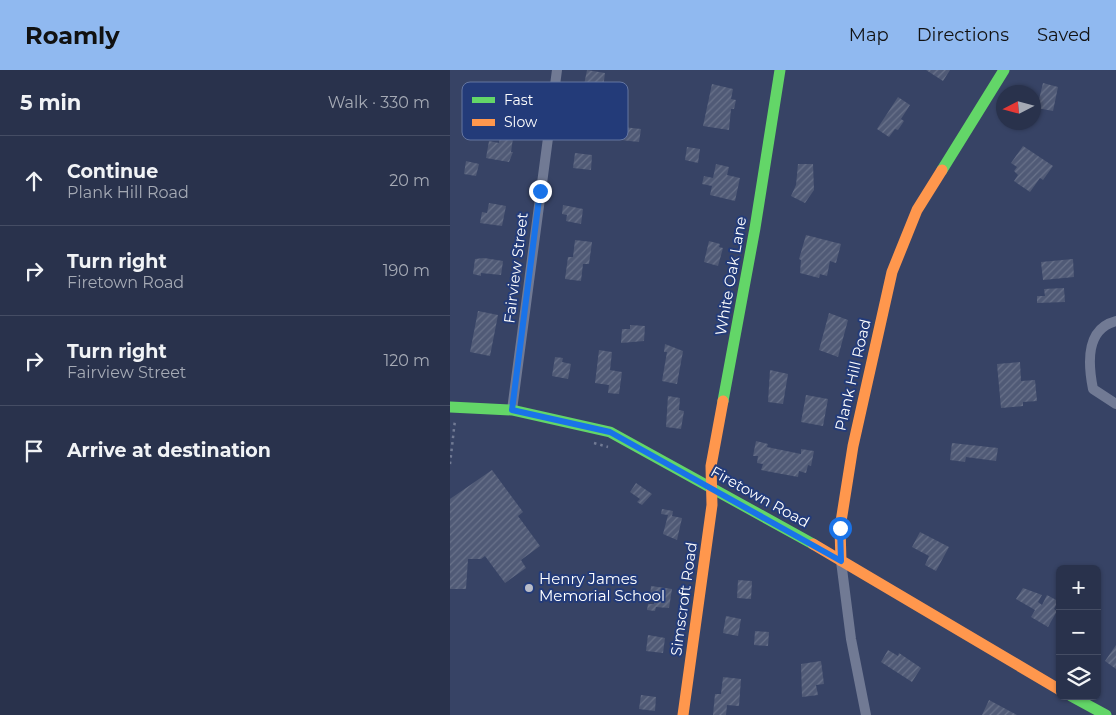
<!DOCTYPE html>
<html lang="en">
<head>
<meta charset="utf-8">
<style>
	body { margin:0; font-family:Montserrat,sans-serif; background:#313a53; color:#f1f3f6 }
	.controls { position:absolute; right:15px; bottom:15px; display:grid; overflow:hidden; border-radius:8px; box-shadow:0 1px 4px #0004 }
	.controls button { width:45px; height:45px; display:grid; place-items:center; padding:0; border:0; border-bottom:1px solid #454d64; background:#29324c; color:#f1f3f6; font:25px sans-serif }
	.compass { position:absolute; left:546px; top:15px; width:45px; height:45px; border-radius:50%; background:#29324c; box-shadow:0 1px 4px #0004; rotate:264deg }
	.stop { position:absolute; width:15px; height:15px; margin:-11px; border:4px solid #1a73e8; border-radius:50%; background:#fff }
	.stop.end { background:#1a73e8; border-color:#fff; box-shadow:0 1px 5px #0008 }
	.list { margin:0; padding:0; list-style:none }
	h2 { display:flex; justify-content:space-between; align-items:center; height:65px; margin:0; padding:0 20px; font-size:21px }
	h2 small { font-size:16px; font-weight:400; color:#a5aab5 }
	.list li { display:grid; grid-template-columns:32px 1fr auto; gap:15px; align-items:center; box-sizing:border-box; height:90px; padding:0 20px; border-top:1px solid #454d64 }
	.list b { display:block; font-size:19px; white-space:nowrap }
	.list p { margin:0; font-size:16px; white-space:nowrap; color:#a5aab5 }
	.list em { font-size:16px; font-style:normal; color:#a5aab5 }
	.icon { flex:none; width:28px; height:28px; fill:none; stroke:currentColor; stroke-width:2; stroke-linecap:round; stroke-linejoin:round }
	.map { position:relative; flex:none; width:666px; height:645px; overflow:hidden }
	header { display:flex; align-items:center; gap:30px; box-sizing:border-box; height:70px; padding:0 25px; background:#90b9f0; color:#111 }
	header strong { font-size:24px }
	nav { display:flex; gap:28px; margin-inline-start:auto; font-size:18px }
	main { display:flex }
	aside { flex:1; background:#29324c }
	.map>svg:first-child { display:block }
</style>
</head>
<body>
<header>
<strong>Roamly</strong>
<nav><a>Map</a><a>Directions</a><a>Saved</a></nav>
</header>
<main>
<aside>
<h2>5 min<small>Walk · 330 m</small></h2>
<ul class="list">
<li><svg class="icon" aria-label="ahead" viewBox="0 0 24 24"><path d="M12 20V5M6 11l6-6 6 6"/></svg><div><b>Continue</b><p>Plank Hill Road</p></div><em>20 m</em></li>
<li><svg class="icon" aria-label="right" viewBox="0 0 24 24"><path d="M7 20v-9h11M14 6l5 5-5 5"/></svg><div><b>Turn right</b><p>Firetown Road</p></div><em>190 m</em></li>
<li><svg class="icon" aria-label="right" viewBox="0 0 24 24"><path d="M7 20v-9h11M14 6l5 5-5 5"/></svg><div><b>Turn right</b><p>Fairview Street</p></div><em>120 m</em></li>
<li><svg class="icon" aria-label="arrive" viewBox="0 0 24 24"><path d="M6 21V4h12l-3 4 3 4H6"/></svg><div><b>Arrive at destination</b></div></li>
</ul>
</aside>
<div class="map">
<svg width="666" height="645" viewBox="0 0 666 645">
	<defs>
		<pattern id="building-hatch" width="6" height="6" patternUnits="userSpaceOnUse" patternTransform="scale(1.25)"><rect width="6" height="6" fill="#505a76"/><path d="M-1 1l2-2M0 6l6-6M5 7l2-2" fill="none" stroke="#6a738b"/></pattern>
	</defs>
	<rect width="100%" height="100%" fill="#374365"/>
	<path fill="url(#building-hatch)" d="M137,0l18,3 -2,15 -19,-3z
		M476,0h24l-7,11z
		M593,13l15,4 -5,24 -16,-3z
		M262,14l21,5 -2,10 5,1 -2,9h-3l-2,21 -26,-4z
		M448,27l12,8 -9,14 3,2 -6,9 -3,-1 -6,8 -12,-8z
		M173,57l18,2 -2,13 -18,-2z
		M50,66l13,2 -2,14h2l-4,10 -23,-4 3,-17 10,2z
		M573,76l30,20 -10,14 -3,-2 -10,14 -16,-11 4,-6 -4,-4 3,-4 -6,-4z
		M237,77l13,2 -2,14 -13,-3z
		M125,83l17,2 -1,15 -18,-2z
		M16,91l13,3 -3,12 -12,-2z
		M266,94l13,3 -2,8 13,3 -5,23 -25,-6 2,-9 -10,-2 2,-8 9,2z
		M348,94h15l1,26 -9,13 -14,-7 5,-11z
		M39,133l17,3 -4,20 -22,-3 2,-11 5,1z
		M113,135l20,4 -2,15 -15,-3 1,-6 -5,-1z
		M356,165l35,9 -5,19 -6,-2 -3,15 -7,-2 -1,4 -19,-5 1,-13 -2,-1z
		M125,170l17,2 -3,22h-6l-2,17 -16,-2 3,-22h5z
		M259,171l11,3 -1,3 4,1 -5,18 -14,-4z
		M34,188l19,3 -2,14 -20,-2v3l-8,-2 2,-15z
		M623,189l1,18 -31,3 -2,-18z
		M614,218l1,14 -28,1v-7h8l-1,-7z
		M28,241l20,4 -8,41 -20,-4z
		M379,243l19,7 -10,37 -19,-7z
		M180,255l15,1 -1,15 -23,2 1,-14h8z
		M215,274l18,7 -6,33 -15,-3 5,-29h-3z
		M149,280l13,2 -2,18 12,2 -3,22 -11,-1 1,-8 -14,-2z
		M105,287l8,1 -1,4 9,2 -3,15 -16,-3z
		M570,292l1,19 14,-1 2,21 -14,1v4l-22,2 -4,-44z
		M320,300l18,4 -5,30 -15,-2z
		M356,325l22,4 -5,27 -22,-4z
		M218,326l12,2 -1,12 5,1 -3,18 -15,-2z
		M306,371l12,3 -1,3 34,7v-5l13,2 -3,15 -3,-1 -2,8 -7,-2 -1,6 -37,-7 2,-6 -6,-1 1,-7h-5z
		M502,373l46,5 -2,13 -30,-4 -1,5 -15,-2z
		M42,400l31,42 -5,4 22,30 -19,14 5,8 -21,15 -20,-27 -4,3h-13l-2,30h-16v-90z
		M186,413l16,11 -10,11 -5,-3 3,-3 -10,-7z
		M212,439l11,2 -1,5 10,2 -5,22 -14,-6 5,-19 -7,-1z
		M470,462l29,15 -13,24 -11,-6 4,-9 -17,-9z
		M288,510l14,1 -1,18 -14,-1z
		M201,516l21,3 -3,19 -13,-1 -1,4 -8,-1 1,-6h6l1,-7 -5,-1z
		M573,518l19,7 -4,7 4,3 5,-10 11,6 -4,8 3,2 -9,16 -17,-10 4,-7 -19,-11z
		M276,546l15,3 -3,17 -15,-3z
		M305,561l14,1 -1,14 -14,-1z
		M198,565l17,3 -2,15 -17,-2z
		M666,575v24l-11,-8z
		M438,580l10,6 1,-3 22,15 -9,14 -31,-20z
		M371,591l3,23 -8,1 2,10 -16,2 -1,-33z
		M273,607l18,2 -2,27 -12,-1 -1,10h-13l2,-21h6z
		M191,625l15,2 -1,14 -16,-2z
		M539,630l28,15h-35z"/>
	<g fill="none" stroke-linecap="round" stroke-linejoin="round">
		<path stroke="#717a94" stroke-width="2.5" stroke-dasharray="2.5 4" stroke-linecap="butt" d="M144,373l14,4
			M0,394l5,-44"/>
		<path stroke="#717a94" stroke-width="10" d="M666,251c-31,8 -28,43 -23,68l23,15
			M62,340l45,-340
			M391,491l10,78 15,76"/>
		<path stroke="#63d668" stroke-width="11" d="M492,100l62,-100
			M273,331l32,-173 25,-158
			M0,337l62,3 98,22 203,112
			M621,626l35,19"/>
		<path stroke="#ff974d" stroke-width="11" d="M363,474l247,146
			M391,491l-1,-33 13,-82 39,-174 25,-62 25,-40
			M233,645l29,-210 -1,-39 12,-65"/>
	</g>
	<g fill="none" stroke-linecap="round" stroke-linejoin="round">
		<path stroke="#1a73e8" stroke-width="6" d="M90,121l-28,219 98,22 231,129 -1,-33"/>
	</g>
	<circle fill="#b9bdc9" stroke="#233b79" stroke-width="2" cx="79" cy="518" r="5"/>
	<g text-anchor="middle" stroke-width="4" stroke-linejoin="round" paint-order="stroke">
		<g font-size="15" fill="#fff" stroke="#233b79">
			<text transform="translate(66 198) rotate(-83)" y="5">Fairview Street</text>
			<text transform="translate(281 206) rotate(-80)" y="5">White Oak Lane</text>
			<text transform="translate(403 305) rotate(-77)" y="5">Plank Hill Road</text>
			<text transform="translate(310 427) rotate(29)" y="5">Firetown Road</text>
			<text transform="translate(234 529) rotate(-82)" y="5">Simscroft Road</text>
		</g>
		<g font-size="15" fill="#fff" stroke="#233b79" text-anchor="start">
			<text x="89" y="514">Henry James<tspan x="89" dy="17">Memorial School</tspan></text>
		</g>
	</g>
	<rect x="12" y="12" width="166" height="58" rx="8" fill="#233b79" stroke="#6576a1" stroke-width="1"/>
	<rect x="22" y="27" width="23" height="6" fill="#63d668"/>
	<rect x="22" y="49" width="23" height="7" fill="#ff974d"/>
	<g font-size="14" fill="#fff">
		<text x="54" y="35">Fast</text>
		<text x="54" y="57">Slow</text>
	</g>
</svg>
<div class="controls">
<button>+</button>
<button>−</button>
<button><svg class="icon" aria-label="layers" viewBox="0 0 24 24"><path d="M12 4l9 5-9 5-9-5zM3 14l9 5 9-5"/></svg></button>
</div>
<svg class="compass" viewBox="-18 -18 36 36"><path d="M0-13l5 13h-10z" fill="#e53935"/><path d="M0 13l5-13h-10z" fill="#a5aab5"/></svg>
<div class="stop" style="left:390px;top:458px"></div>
<div class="stop end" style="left:90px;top:121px"></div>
</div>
</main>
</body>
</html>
